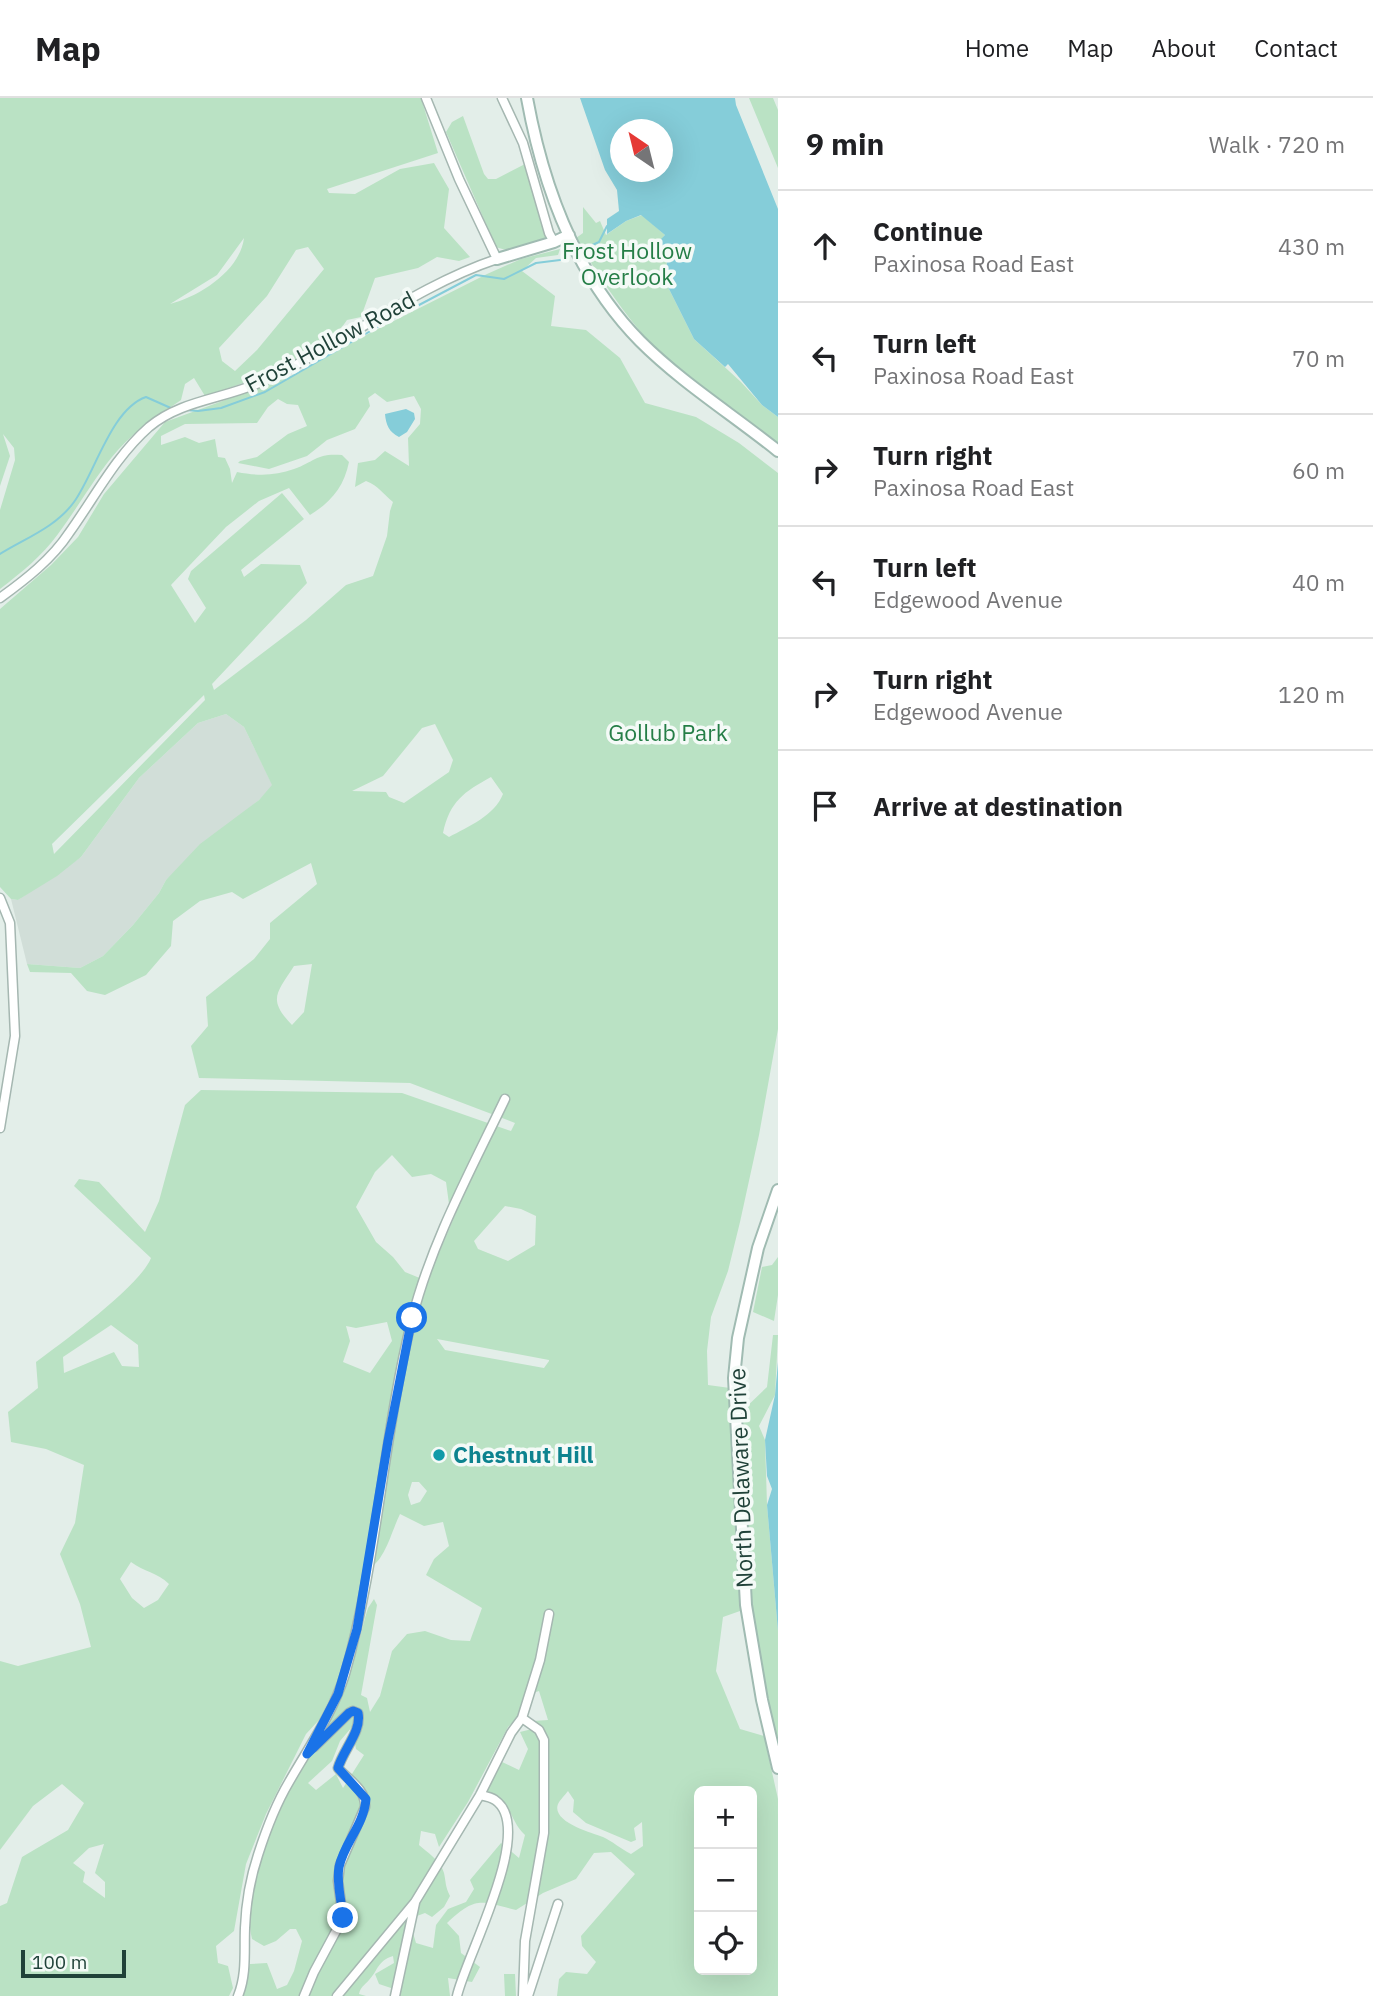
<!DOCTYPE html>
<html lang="en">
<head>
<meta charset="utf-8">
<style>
	body { margin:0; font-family:"IBM Plex Sans",sans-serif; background:#f6f6f6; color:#202124 }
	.controls { position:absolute; right:21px; bottom:21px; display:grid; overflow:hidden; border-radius:10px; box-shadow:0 7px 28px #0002 }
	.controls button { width:63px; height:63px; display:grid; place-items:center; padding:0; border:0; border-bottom:2px solid #e0e0e0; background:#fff; color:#202124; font:35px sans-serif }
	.compass { position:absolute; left:610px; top:21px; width:63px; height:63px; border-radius:50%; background:#fff; box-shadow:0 7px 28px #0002; rotate:325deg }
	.scale { position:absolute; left:21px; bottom:18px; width:105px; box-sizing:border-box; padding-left:7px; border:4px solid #204239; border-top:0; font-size:19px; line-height:24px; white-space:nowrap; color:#204239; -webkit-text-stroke:5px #f4faf7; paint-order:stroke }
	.stop { position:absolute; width:21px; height:21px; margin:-16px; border:5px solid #1a73e8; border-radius:50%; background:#fff }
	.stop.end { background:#1a73e8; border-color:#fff; box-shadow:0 2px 7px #0008 }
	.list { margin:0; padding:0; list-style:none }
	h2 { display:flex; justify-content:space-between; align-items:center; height:91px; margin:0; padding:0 28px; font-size:30px }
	h2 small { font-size:23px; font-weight:400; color:#757577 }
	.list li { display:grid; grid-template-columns:46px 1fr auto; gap:21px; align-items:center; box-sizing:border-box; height:112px; padding:0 28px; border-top:2px solid #e0e0e0 }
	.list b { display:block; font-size:26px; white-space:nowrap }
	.list p { margin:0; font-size:23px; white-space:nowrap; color:#757577 }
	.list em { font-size:23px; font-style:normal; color:#757577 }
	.icon { flex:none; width:38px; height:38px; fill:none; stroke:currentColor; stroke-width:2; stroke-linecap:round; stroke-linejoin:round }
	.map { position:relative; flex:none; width:778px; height:1898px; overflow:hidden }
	header { display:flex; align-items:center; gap:42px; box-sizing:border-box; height:98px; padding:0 35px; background:#fff; border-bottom:2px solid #e0e0e0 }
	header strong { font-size:33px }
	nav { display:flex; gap:38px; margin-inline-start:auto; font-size:24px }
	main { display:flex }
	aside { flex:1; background:#fff }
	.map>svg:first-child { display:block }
</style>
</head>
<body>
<header>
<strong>Map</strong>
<nav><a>Home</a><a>Map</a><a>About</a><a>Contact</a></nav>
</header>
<main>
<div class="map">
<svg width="778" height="1898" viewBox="0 0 778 1898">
	<rect width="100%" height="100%" fill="#e3eee9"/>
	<path fill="#d1ded8" d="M226,616l18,13 29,59 -14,14 -93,80 -7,13 -26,32 -30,31 -23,12 -53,-4 -16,-65 7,1 63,-43 58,-79 59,-55z"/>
	<path fill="#bae2c4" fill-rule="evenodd" d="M0,0h421l17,55 -111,36 2,4 26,1 45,-25 34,-6 15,26 -5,39 26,29 -11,4 -22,-4 -19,11 -43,10 -14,39 -14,3c-23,36 -102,63 -142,76l-11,-18 -9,6 -4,16c-22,15 -45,30 -63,50 -23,26 -39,56 -60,84 -16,22 -36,38 -58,55v-79l15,-50 -1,-12 -11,-14 7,22 -10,30zM244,140c-4,32 -43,58 -74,66l47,-29zM308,149l16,22 -67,81 -22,21 -13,-10 -3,-13 48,-52 29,-46z
		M749,0h24l5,12v58z
		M463,18l21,58 4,5h8l31,-16 20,74c-10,11 -38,16 -51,10l-50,-115 6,-10z
		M583,109l13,16 4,-2 6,14 20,-14 16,-6 23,20 -10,12 12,15 -2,19 29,58 47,43 21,23 16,12v26c-25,-21 -54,-36 -80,-55 -51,-40 -89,-94 -122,-150l7,-5z
		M560,151l-2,6 -22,3 -14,13 33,25 -4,30 35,4 34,28 25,45 51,14 43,26 39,30v556l-19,106 -19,87 -12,49 -17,46 -4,34 1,34 22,3v43l5,41 5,139 -17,6 -7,54 24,58 24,7 14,63v197h-221l2,-17 7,-7 21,2 9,-12 -14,-16 -1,-10 54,-62 -24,-22 -17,1 -18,26 -33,14 -27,17c-36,-9 -40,-14 -69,13l12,13 2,17 19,14 -8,15 -24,-4 2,18h-55l-1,-7 -15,-5 -4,-10 19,-11 -1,-7c-16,5 -15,15 -24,24 -5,6 -8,6 -10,14l7,2h-124l8,-32 17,-1 10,26 10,-4 7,-14 8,-30 -6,-12h-6l-14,12 -12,5 -12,-7c-18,-77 64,-195 96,-264 10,-21 13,-46 20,-67l6,-9 3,6 -16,90 6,3 3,14 10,-16 12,-45 15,-17 18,-3 26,9 19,1 12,-33 -56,-33 8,-16 15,-13 -6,-24 -19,4 -24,-12c-9,18 -15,49 -35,57l-8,48 -19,63 -18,37 -14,15 -40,80 -20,50 -12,67 -18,15 2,17 10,3 5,22 -4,8h-229v-90l7,-3 15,-46 46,-27 16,-27 -22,-19 -29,22 -33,44v-189l18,5 73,-19 -11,-43 -20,-50 15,-31 9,-58 -38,-16 -35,-7 -3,-30 30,-24 -2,-26c27,-20 104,-76 115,-104l-77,-72 5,-7 20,3 46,50 14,-31 26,-96 16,-15 201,3 109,38 4,-8 -105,-40 -211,-5 -8,-32 17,-20 -2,-29 48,-38 16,-20v-16l47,-39 -6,-21 -68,36 -11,-7 -32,9 -27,20 -2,25 -25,29 -41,20 -18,-4 -16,-18 -41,-1 -3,-8 53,4 23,-12 30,-31 26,-32 7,-13 34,-36 59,-44 13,-15 -28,-58 -18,-13 -28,9 -59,55 -58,79 -24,19 -39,24 -7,-1 -11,-12v-278l51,-44 27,-28 26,-43 61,-72 134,-49 63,-36 125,-63 34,-15zM375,295l12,9 27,-6 7,13 -1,15 -12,14 1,28 -24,-15 -10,9 -17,3 -3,24 11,-6c13,5 17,13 27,21l-3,9 -3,25 -14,40 -27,9 -40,35 -92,70 -2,-6 95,-101 -7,-18 -39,-1 -17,13 -3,-7 63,-51 -22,-26 -91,78 -3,8 18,29 -11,15 -24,-38 55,-58 33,-26 30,-13 21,27c21,-13 34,-28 39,-53l-7,-7c-26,-2 -26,6 -48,14 -19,7 -37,7 -57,3l-5,11 -2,-14 -5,-11 -7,-1 -3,-18 -16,4 -14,-6 -24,8v-9l24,-12 72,-1 11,-16 10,-8 9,5 11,1 9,21 -19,8 -31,23 -17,4 -2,2 31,6 38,-13 20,-16 28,-11 15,-23 -2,-8zM204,597l1,5 -151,154 -2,-10zM435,626l18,36 -4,12 -45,31 -15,-6 -3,-5 -34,-1 31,-15 39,-48zM491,679l12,17c-8,21 -35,33 -54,43l-6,-4c7,-32 21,-41 48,-56zM312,866l-8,48 -12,13c-25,-26 -15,-32 2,-59zM392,1057l20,22 19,-3 15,8 3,22 7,9 -29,68 -22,-9 -12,-15 -17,-15 -20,-35 19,-35zM505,1108l16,3 15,7 -1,29 -27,16 -30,-12 -4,-8zM387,1224l5,19 -22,32 -27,-11 7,-21 -4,-15 10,2zM111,1227l27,20 1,22 -17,-1 -8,-14 -50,21 -1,-16zM437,1241l112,21v1l-5,7 -99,-18zM412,1384h7l8,9 -7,11 -9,3 -3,-10zM131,1464c13,10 26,10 38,22l-11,16 -14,8 -12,-10 -12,-19zM539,1593l9,29 -15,1 -1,8 -12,3 8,17 -9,21 -19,-9 -14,29c5,3 12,6 16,10 10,11 11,24 23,35l-6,23 -18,-15 -31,37 4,9 -8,13 -18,7 -12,16 -3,23 -17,-5 -7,-24 16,-6 7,4 12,-10 6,-11c-5,-10 -4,-14 -6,-23 -3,-12 -17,-21 -25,-28l2,-14 14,3 4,13 29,-45 40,-75 11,-11 8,-21zM352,1629l4,22 8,6 -21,33 -7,-14 -20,16 -8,-7 24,-22 8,-20zM568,1693l6,9 -1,12 13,11 45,19 5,-2 -2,-12 8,-6 1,24 -12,8c-10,-5 -19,-13 -28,-17 -11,-4 -52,-15 -45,-33 2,-4 7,-9 10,-13zM699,1693h53v179h-53zM104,1746l-9,29 10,9v16l-22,-16 2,-10 -12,-9 16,-15z
		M778,1159v38l-4,26 -21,-9 9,-45 10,-2z
		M773,1237h5l-3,60 -16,31 6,14 2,65 11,126v109l-9,-35 -17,-101 -10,-193 25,-24z
		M504,1876h11l1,22h-11z"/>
	<path fill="#85cdd9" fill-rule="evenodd" d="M580,0h155l1,7 42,104v208l-16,-12 -34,-41 -3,3 -31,-28 -29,-58 2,-19 -13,-16 11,-11 -24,-20 -15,6 -19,13v-15l12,-8 -2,-21 -12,-20zM620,32h42v42h-42z
		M406,311l8,4 1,6 -8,13 -8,5c-10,-5 -13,-12 -14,-23z
		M778,1264v269l-11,-126 5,-16 -5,-13 -2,-36 10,-45z"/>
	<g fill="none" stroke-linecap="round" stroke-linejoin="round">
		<path stroke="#85cdd9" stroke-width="2" d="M588,149l11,-5 8,-16
			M186,312l12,1 23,-3 44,-16 116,-67 95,-50 28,4 32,-16 32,-4
			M0,456c26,-16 56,-27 74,-52 21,-29 37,-93 72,-105l27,12"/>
		<g stroke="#a5b7b1" stroke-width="11">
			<path id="street" d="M502,0l21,45 26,90 5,9
				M0,500c25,-18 52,-39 69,-65 26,-36 46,-76 80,-106 32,-27 75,-28 112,-45 81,-36 152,-95 236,-123l-38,-80 -33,-81
				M0,800l10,25 5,113 -15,92
				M522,1620l17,12 5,10v93l-19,108 -2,55
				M238,1898c9,-22 6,-45 7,-68 1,-25 5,-49 13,-73 8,-25 18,-51 31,-73 20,-35 44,-69 56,-108 33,-116 38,-238 67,-355 19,-76 59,-149 93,-220
				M304,1898l10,-24 29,-54 -5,-37 2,-16 25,-58c1,-18 -17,-27 -27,-39 5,-18 24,-37 20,-55l-5,-2 -4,2 -35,34
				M337,1898l78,-94 65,-107 31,-62 11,-15 18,-58 9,-46
				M395,1898l20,-93
				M457,1898c8,-38 80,-168 38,-196 -4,-3 -10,-4 -15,-5
				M528,1898l30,-92"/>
		</g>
		<g stroke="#a0bbb2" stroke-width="14">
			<path id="secondary" d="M527,0c16,88 49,178 113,243 42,42 92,73 138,110
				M497,161l57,-17 15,-7
				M778,1092l-20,58 -20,90 -4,40 12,227 16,95 16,68"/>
		</g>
		<use href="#street" stroke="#fff" stroke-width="8"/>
		<use href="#secondary" stroke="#fff" stroke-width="10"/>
	</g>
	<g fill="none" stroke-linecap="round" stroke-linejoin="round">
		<path stroke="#1a73e8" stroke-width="9" d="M343,1820c-1,-16 -7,-34 -4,-51 5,-24 25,-42 27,-68l-28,-31c5,-18 24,-37 20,-55l-5,-2 -4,2 -42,41 31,-60 19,-65 31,-188 24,-123"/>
	</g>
	<circle fill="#0f9aa8" stroke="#f4faf7" stroke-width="2.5" cx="439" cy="1357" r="7"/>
	<g text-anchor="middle" stroke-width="7" stroke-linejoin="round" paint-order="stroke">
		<g font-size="23" fill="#257e47" stroke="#f4faf7">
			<text x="627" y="161">Frost Hollow<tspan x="627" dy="26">Overlook</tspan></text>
			<text x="668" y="643">Gollub Park</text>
		</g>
		<g font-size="23" fill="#204239" stroke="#f4faf7">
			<text transform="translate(330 244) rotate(-28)" y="8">Frost Hollow Road</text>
			<text transform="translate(741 1380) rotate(-92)" y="8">North Delaware Drive</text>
		</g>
		<g font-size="23" font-weight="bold" fill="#0d838f" stroke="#f4faf7" text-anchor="start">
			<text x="453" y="1365">Chestnut Hill</text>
		</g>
	</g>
</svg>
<div class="controls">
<button>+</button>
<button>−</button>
<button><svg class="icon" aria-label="locate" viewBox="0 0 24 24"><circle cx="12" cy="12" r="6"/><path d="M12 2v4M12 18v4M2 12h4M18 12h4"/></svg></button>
</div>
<svg class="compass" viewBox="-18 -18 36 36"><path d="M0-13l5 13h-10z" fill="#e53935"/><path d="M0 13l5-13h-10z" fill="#757577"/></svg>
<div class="scale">100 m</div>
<div class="stop" style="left:412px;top:1220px"></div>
<div class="stop end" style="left:343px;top:1820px"></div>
</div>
<aside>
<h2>9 min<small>Walk · 720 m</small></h2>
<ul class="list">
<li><svg class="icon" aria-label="ahead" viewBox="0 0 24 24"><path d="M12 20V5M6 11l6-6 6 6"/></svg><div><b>Continue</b><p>Paxinosa Road East</p></div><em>430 m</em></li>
<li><svg class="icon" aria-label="left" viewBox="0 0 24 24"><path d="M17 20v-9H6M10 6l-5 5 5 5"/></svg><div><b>Turn left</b><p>Paxinosa Road East</p></div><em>70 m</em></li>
<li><svg class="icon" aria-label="right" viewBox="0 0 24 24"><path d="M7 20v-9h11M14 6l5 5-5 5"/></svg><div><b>Turn right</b><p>Paxinosa Road East</p></div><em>60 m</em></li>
<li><svg class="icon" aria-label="left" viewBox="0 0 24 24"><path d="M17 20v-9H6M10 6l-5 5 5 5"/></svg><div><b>Turn left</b><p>Edgewood Avenue</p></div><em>40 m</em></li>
<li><svg class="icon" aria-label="right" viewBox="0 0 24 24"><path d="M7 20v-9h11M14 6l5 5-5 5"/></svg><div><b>Turn right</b><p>Edgewood Avenue</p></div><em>120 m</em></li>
<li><svg class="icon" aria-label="arrive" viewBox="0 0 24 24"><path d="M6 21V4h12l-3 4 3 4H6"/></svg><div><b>Arrive at destination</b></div></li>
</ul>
</aside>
</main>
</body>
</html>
